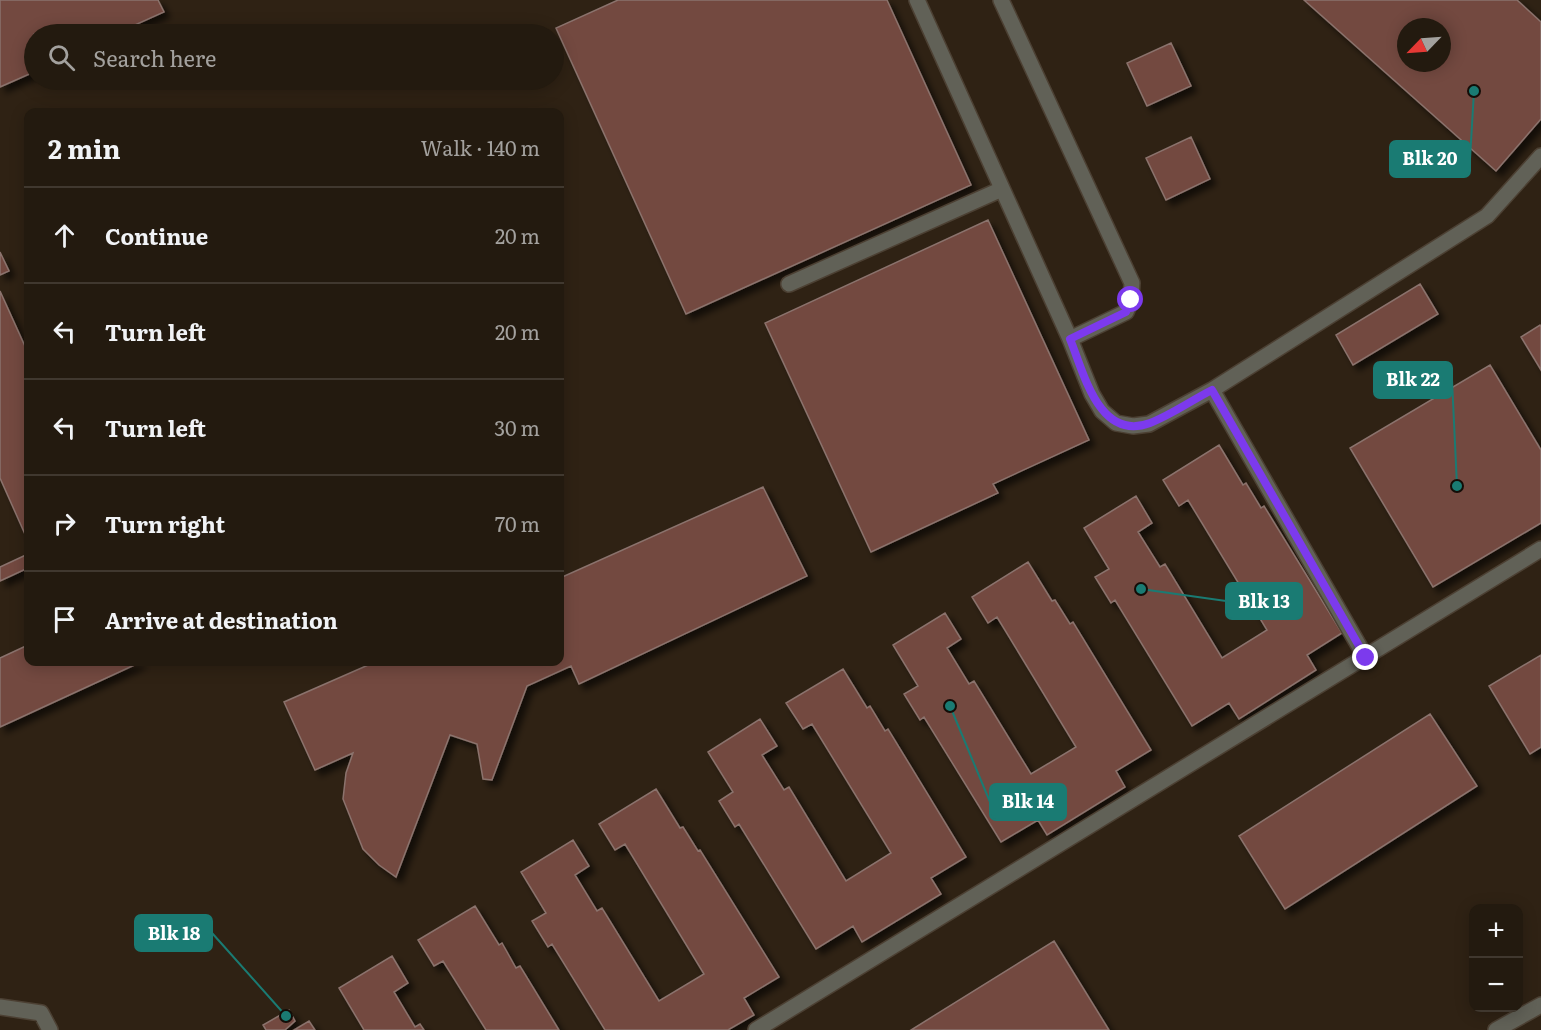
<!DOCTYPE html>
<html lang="en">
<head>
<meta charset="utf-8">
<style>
	body { margin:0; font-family:Literata,serif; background:#2f271d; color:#f1f3f6 }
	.controls { position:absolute; right:18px; bottom:18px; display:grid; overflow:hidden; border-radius:12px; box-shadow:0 3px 15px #0003 }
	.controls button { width:54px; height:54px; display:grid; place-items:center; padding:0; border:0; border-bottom:2px solid #40382f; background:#231a0f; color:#f1f3f6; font:30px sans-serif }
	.compass { position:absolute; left:1397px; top:18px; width:54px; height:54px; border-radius:50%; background:#231a0f; box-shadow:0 3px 15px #0003; rotate:245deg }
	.stop { position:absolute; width:18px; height:18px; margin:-14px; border:4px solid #7c3aed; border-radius:50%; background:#fff }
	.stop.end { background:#7c3aed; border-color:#fff; box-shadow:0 2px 6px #0008 }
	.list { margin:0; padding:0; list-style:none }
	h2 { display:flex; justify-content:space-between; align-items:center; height:78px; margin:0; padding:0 24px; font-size:26px }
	h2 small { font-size:20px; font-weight:400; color:#a3a19e }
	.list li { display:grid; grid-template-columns:39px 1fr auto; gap:18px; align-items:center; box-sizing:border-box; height:96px; padding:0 24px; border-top:2px solid #40382f }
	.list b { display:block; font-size:22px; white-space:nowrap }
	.list em { font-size:20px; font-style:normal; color:#a3a19e }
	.icon { flex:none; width:33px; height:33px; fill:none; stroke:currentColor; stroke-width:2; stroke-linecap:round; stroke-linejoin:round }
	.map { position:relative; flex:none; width:1541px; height:1030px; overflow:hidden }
	.search { position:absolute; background:#231a0f; box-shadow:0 3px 15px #0003; left:24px; top:24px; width:540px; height:66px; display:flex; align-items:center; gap:15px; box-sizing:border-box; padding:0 21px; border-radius:33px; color:#a3a19e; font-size:22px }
	.panel { position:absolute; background:#231a0f; box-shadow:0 3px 15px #0003; left:24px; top:108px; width:540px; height:558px; border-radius:12px }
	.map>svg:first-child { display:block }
</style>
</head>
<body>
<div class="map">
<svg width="1541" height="1030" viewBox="0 0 1541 1030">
	<defs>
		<filter id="shadow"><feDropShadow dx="5.5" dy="5.5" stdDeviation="3" flood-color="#0009"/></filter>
	</defs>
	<rect width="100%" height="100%" fill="#2f2214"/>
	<path fill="#734940" stroke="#8b736d" stroke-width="1.5" fill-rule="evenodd" filter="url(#shadow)" d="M0,0h158l6,12 -49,22h-81v38l-34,15z
		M618,0h269l84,185 -285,129 -130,-286z
		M1304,0h213l24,22v97l-45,52zM1406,27h36v36h-36z
		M1171,43l20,43 -44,20 -20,-43z
		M1191,137l19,42 -44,21 -20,-42z
		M988,220l101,220 -96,44 5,9 -127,59 -106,-229z
		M0,252l9,19 -9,4z
		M1420,284l18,30 -85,51 -17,-30z
		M0,291l28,62v188l-28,-63z
		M1540,325l1,2v43l-20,-33z
		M1490,365l51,85v73l-108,64 -83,-139z
		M1219,445l24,40 3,-2 15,25 3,-2 78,127 -35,22 9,15 -77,49 -10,-16 -37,23 -77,-126 -4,3 -16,-26 14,-8 -25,-41 52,-32 16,27 -14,9 22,35 5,-3 57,94 45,-28 -79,-130 -9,6 -16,-26z
		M763,487l44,89 -228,108 -8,-18 -44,20 -35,94 -9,-1 -6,-35 -27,-9 -54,142 -17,-12 -16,-16 -20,-50 3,-26 7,-20 -38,17 -31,-68 91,-40h185v-84z
		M28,554v14l-28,13v-14z
		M1028,562l24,39 3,-1 15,24 3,-2 78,128 -35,21 9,16 -78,48 -9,-15 -37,22 -77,-125 -4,3 -16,-26 14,-8 -25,-41 52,-32 16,26 -14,9 22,36 5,-3 57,93 45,-27 -79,-130 -9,6 -16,-26z
		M28,645v17h113l-141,65v-69z
		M1541,655v92l-11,7 -41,-68z
		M843,669l24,39 3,-2 15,25 3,-2 78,128 -35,21 10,16 -79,48 -9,-16 -37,23 -77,-125 -4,3 -16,-26 14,-9 -25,-40 52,-33 17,27 -15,9 22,35 5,-3 57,94 45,-28 -79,-129 -9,5 -17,-26z
		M1430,714l47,72 -192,123 -46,-73z
		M656,789l24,39 3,-1 15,24 2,-1 79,127 -35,21 10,17 -26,15h-123l-53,-86 -4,3 -16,-26 14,-8 -25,-41 52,-32 16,26 -14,9 22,36 5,-3 57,93 45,-27 -79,-130 -10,6 -16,-26z
		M475,906l24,39 3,-2 14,25 4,-2 39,64h-73l-43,-69 -9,5 -16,-26z
		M1054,941l55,89h-198z
		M392,956l16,27 -14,9 21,35 5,-3 4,6h-60l-25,-42z
		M289,1010l6,11 -10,9h-19l-3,-5z
		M309,1021l6,9h-21z"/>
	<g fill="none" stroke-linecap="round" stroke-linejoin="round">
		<g stroke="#4c4033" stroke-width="18">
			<path id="minor" d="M917,0l153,339 22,55 10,17 14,12 17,3 16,-2 63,-34 275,-174 54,-60
				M1001,0l131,283 -1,17 -5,12 -56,27
				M789,284l213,-95
				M1212,390l154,268
				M0,1007l41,6 9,17
				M756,1030l785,-481
				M1496,1030l45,-25"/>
		</g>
		<use href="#minor" stroke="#616157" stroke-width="15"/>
	</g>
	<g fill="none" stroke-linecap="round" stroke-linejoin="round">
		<path stroke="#7c3aed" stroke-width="8" d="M1131,300l-5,12 -56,27c14,34 29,103 80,84 21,-8 42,-23 62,-33l154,268"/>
	</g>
	<path fill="none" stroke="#1a7b73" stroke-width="2" d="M1474 91L1470 159M1457 486L1452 380M1141 589L1226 601M950 706L990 802M286 1016L212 933"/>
	<g fill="#1a7b73" stroke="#130d07" stroke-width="2">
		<circle cx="1474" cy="91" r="6"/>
		<circle cx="1457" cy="486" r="6"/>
		<circle cx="1141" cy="589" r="6"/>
		<circle cx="950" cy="706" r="6"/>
		<circle cx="286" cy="1016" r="6"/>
	</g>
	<g fill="#1a7b73" stroke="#1a7b73" stroke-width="2">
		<rect x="1390" y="141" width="80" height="36" rx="6"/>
		<rect x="1374" y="362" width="78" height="36" rx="6"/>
		<rect x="1226" y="583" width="76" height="36" rx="6"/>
		<rect x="990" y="784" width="76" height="36" rx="6"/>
		<rect x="135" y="915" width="77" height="36" rx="6"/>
	</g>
	<g font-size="18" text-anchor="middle" font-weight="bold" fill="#fff">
		<text x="1430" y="165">Blk 20</text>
		<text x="1413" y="386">Blk 22</text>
		<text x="1264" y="608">Blk 13</text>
		<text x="1028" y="808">Blk 14</text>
		<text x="174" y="940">Blk 18</text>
	</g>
</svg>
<div class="controls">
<button>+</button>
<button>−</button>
</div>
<svg class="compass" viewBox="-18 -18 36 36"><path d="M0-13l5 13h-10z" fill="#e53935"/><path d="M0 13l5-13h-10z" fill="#a3a19e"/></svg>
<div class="stop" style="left:1131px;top:300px"></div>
<div class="stop end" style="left:1366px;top:658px"></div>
<div class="search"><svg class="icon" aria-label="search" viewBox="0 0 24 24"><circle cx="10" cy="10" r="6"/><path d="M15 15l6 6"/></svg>Search here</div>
<section class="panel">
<h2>2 min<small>Walk · 140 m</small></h2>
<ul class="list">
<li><svg class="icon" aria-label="ahead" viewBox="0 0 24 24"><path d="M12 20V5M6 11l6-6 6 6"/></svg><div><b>Continue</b></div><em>20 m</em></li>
<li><svg class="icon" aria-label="left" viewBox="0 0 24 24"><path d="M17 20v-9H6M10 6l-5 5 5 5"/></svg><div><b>Turn left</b></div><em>20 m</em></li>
<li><svg class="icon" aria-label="left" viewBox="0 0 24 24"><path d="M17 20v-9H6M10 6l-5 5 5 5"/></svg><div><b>Turn left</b></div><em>30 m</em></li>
<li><svg class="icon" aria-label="right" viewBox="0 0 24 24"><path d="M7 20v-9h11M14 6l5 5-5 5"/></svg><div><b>Turn right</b></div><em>70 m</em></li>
<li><svg class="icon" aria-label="arrive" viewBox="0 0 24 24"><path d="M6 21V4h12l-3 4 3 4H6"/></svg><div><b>Arrive at destination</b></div></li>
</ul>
</section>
</div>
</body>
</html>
